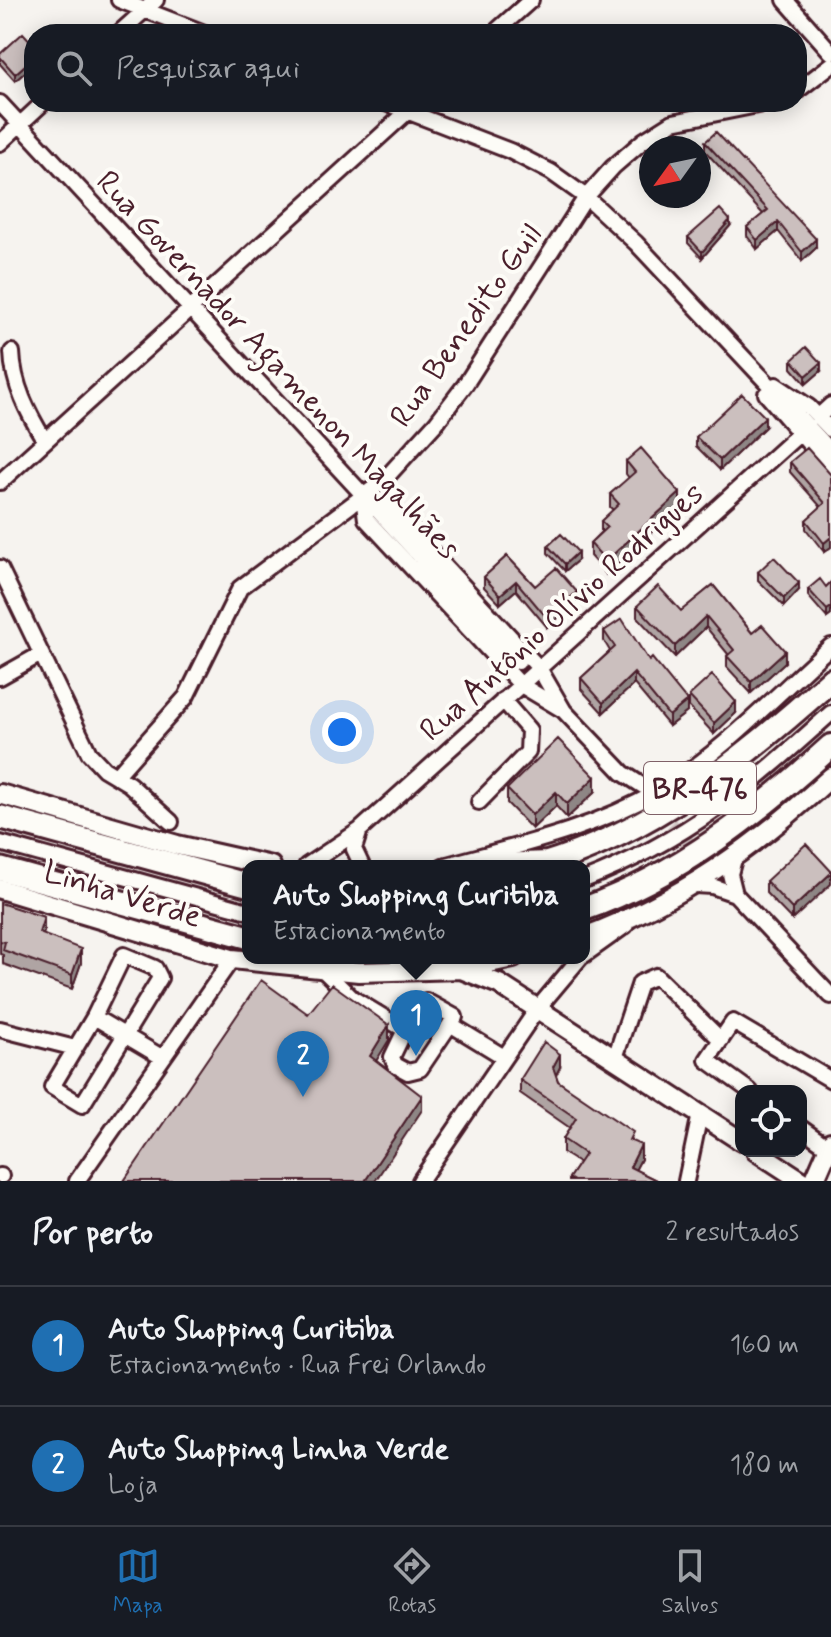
<!DOCTYPE html>
<html lang="pt">
<head>
<meta charset="utf-8">
<style>
	body { margin:0; font-family:Mynerve,sans-serif; background:#242831; color:#f1f3f6 }
	.controls { position:absolute; right:24px; bottom:24px; display:grid; overflow:hidden; border-radius:16px; box-shadow:0 4px 20px #0003 }
	.controls button { width:72px; height:72px; display:grid; place-items:center; padding:0; border:0; border-bottom:2px solid #363941; background:#171b24; color:#f1f3f6; font:40px sans-serif }
	.compass { position:absolute; left:639px; top:136px; width:72px; height:72px; border-radius:50%; background:#171b24; box-shadow:0 4px 20px #0003; rotate:237deg }
	.you { position:absolute; left:342px; top:732px; width:28px; height:28px; margin:-20px; border:6px solid #fff; border-radius:50%; background:#1a73e8; box-shadow:0 0 0 12px #1a73e833 }
	.badge { display:grid; place-items:center; width:52px; height:52px; border-radius:50%; background:#1f6fb2; color:#fff; font-size:26px; font-weight:700 }
	.pin { position:absolute; translate:-50% -66px; filter:drop-shadow(0 2px 4px #0008) }
	.pin::after { content:''; position:absolute; top:42px; width:28px; height:24px; background:inherit; clip-path:polygon(0 0,100% 0,50% 100%) }
	.popup { position:absolute; left:242px; top:860px; width:348px; height:104px; box-sizing:border-box; display:grid; place-content:center; border-radius:16px; background:#171b24; filter:drop-shadow(0 2px 6px #0005); font-size:26px; white-space:nowrap; color:#9ea1a6 }
	.popup b { font-size:30px; color:#f1f3f6 }
	.popup::after { content:''; position:absolute; left:50%; top:100%; margin-left:-16px; border:16px solid transparent; border-top-color:#171b24 }
	.list { margin:0; padding:0; list-style:none }
	h2 { display:flex; justify-content:space-between; align-items:center; height:104px; margin:0; padding:0 32px; font-size:34px }
	h2 small { font-size:26px; font-weight:400; color:#9ea1a6 }
	.list li { display:grid; grid-template-columns:52px 1fr auto; gap:24px; align-items:center; box-sizing:border-box; height:120px; padding:0 32px; border-top:2px solid #363941 }
	.list b { display:block; font-size:30px; white-space:nowrap }
	.list p { margin:0; font-size:26px; white-space:nowrap; color:#9ea1a6 }
	.list em { font-size:26px; font-style:normal; color:#9ea1a6 }
	.icon { flex:none; width:44px; height:44px; fill:none; stroke:currentColor; stroke-width:2; stroke-linecap:round; stroke-linejoin:round }
	.map { position:relative; flex:none; width:831px; height:1181px; overflow:hidden }
	.search { position:absolute; background:#171b24; box-shadow:0 4px 20px #0003; left:24px; right:24px; top:24px; height:88px; display:flex; align-items:center; gap:20px; box-sizing:border-box; padding:0 28px; border-radius:32px; color:#9ea1a6; font-size:30px }
	.sheet { height:344px; background:#171b24 }
	nav { display:flex; justify-content:space-around; align-items:center; box-sizing:border-box; height:112px; border-top:2px solid #363941; background:#171b24; font-size:22px; color:#9ea1a6 }
	nav a { display:grid; justify-items:center; gap:4px }
	nav .on { color:#1f6fb2 }
	.map>svg:first-child { display:block }
</style>
</head>
<body>
<div class="map">
<svg width="831" height="1181" viewBox="0 0 831 1181">
	<rect width="100%" height="100%" fill="#f6f3ef"/>
	<filter id="ink" filterUnits="userSpaceOnUse"><feTurbulence type="fractalNoise" baseFrequency=".0125" numOctaves="2"/><feDisplacementMap in="SourceGraphic" scale="16" xChannelSelector="R" yChannelSelector="G"/><feConvolveMatrix kernelMatrix="1 2 1 2 8 2 1 2 1" color-interpolation-filters="sRGB"/></filter>
	<g filter="url(#ink)">
		<g fill="none" stroke-linecap="round" stroke-linejoin="round">
			<path stroke="#d4c9c8" stroke-width="14" stroke-dasharray="14 7" stroke-linecap="butt" d="M518,662l38,41
				M656,809l81,86"/>
			<g stroke="#4a1f2b" stroke-width="20">
				<path id="minor" d="M119,0l88,34
					M785,0l46,52
					M118,34l38,-34
					M493,34l38,-34
					M797,91l34,-26
					M383,102l127,49 41,21 35,25 50,46 195,208
					M0,103l518,559
					M0,143l44,-41
					M12,352c1,33 16,61 33,89
					M776,385l33,22 22,23
					M766,394l65,75
					M818,417l13,-12
					M0,482l418,-380
					M363,497l3,22 155,166 40,24
					M367,498l21,7 151,163 25,43 59,62 20,13 16,5
					M0,568l89,185 15,16 25,15 42,38
					M0,677l41,-23
					M116,776l70,-79 54,-109 143,-107 53,-58 29,-38 121,-188 27,-30 30,-26 30,-19 99,-20
					M479,802l49,-50 1,-22 -26,-30
					M360,830l-6,19 8,17
					M0,843l248,68
					M734,859l-4,15 5,20 96,102
					M306,866l54,-36 439,-396
					M443,866c73,-20 148,-36 214,-74 64,-38 119,-97 174,-146
					M584,880c104,-40 166,-94 247,-167
					M695,885l17,1 23,8
					M124,955l31,13 5,10 -78,127 -30,-18 42,-70z
					M584,955l42,-30
					M321,968l31,30 53,32
					M426,1001l29,16 -35,52 -12,3 -13,-7 -3,-8 13,-27z
					M94,1017l69,41
					M450,1024l54,33
					M0,1029l75,19
					M615,1058l25,-75 16,-7 65,64
					M750,1091l-43,-31 26,-38 98,58
					M801,1128l28,20
					M0,1176h1
					M77,1181l155,-222
					M420,1181l118,-173 42,-50
					M686,1181l14,-67"/>
			</g>
			<g stroke="#4a1f2b" stroke-width="24">
				<path id="major" d="M0,794l177,51 94,21
					M0,889l232,70 127,13 102,-3 52,-11
					M584,937c96,-36 172,-91 247,-160
					M461,969l38,15 242,157
					M756,1151l46,30
					M814,1181l17,-39"/>
			</g>
			<g stroke="#4a1f2b" stroke-width="28">
				<path id="highway" d="M0,817l248,68
					M478,866l70,-3
					M538,866c116,-34 205,-107 293,-186
					M0,869l248,68
					M584,909c97,-35 172,-95 247,-163"/>
			</g>
			<use href="#minor" stroke="#fdfcf7" stroke-width="14"/>
			<use href="#major" stroke="#fdfcf7" stroke-width="18"/>
			<use href="#highway" stroke="#fdfcf7" stroke-width="22"/>
		</g>
		<path fill="#afa4a3" stroke="#4a1f2b" stroke-width="2" d="M34,45v19l-19,17 -15,-17v-10z
			M705,142l111,106 -14,13 -24,-30 -21,18 -10,-13v-9l16,-13 -58,-63z
			M730,226l-28,32 -14,-15v-6z
			M792,360l29,11 -15,13 -14,-16z
			M765,427l-45,43 -24,-24v-9z
			M626,461l54,45 -74,68 -16,-18v-13l11,-11v-11l12,-11 -3,-3v-13l19,-16 -3,-4z
			M790,462l41,13v72l-7,5 -18,-23v-9l15,-13 -31,-35z
			M548,546l30,14 -13,11 -17,-18z
			M507,556l28,30 42,16 -30,25 -31,-37 -16,14 -16,-17v-10z
			M758,572l41,18 -15,16 -26,-26z
			M831,582v33l-4,3 -19,-22v-7l18,-2z
			M713,585l39,48 33,29 -34,31 -24,-26v-11l1,-2 -22,-27 -31,30 -38,-40v-11l44,5z
			M604,631l45,30 38,51 -18,14 -35,-42 -31,29 -22,-24v-11l29,-27 -6,-10z
			M689,696l47,17 -22,21 -25,-27z
			M507,789l88,3 -28,26 -11,-12 -24,23 -25,-26z
			M831,871l-39,49 -26,-27v-12z
			M0,903l44,28 -1,3 38,29 -9,26 -69,-25v-9l-3,-1z
			M560,1067l-4,8 2,6 75,61 8,17 -6,11 23,11h-89v-3l10,-15 -16,-10v-14l7,-11 -50,-35v-13z"/>
		<path fill="#8e8685" stroke="#4a1f2b" stroke-width="2" d="M34,57v7l-19,17v-7z
			M730,220v6l-28,32v-6z
			M778,222v9l-21,18v-9z
			M816,239v9l-14,13v-9z
			M821,363v8l-15,13v-8z
			M765,417v10l-45,43v-10z
			M680,493v13l-74,68v-13z
			M831,537v10l-7,5v-9z
			M578,552v8l-13,11v-7z
			M516,581v9l-16,14v-9z
			M799,583v7l-15,16v-8z
			M577,592v10l-30,25v-9z
			M831,607v8l-4,3v-8z
			M706,616v11l-31,30v-11z
			M785,651v11l-34,31v-11z
			M634,673v11l-31,29v-10z
			M687,701v11l-18,14v-10z
			M736,702v11l-22,21v-11z
			M595,777v15l-28,26v-14z
			M556,792v14l-24,23v-14z
			M831,873v11l-39,36v-11z
			M44,917v14l-5,16v-14z
			M81,949v14l-9,26v-14z
			M389,1025v15l-19,31v-15z
			M560,1054v13l-7,14v-14z
			M422,1096v14l-47,71h-10z
			M641,1145v14l-11,21v-13z"/>
		<path fill="#cbbfbe" stroke="#4a1f2b" stroke-width="2" d="M23,33l11,12v12l-19,17 -15,-17v-3z
			M716,132l100,107 -14,13 -24,-30 -21,18 -10,-13 21,-17 -63,-68z
			M720,209l10,11 -28,32 -14,-15z
			M806,347l15,16 -15,13 -14,-16z
			M742,394l23,23 -45,43 -24,-23z
			M641,448l39,45 -74,68 -16,-18 17,-16 -6,-6 18,-17 -9,-10 25,-22 -9,-11z
			M807,448l24,27v62l-7,6 -18,-23 19,-17 -35,-41z
			M561,534l17,18 -13,12 -17,-18z
			M507,556l28,30 21,-18 21,24 -30,26 -31,-37 -16,14 -16,-18z
			M774,557l25,26 -15,15 -26,-26z
			M820,579l6,8 5,-5v25l-4,3 -19,-21z
			M713,585l39,48 10,-8 23,26 -34,31 -24,-26 7,-6 -28,-34 -31,30 -38,-40 21,-20 23,25z
			M622,619l27,42 3,-3 35,43 -18,15 -35,-43 -31,30 -22,-25 34,-31 -11,-16z
			M712,675l24,27 -22,21 -25,-27z
			M558,739l37,38 -28,27 -11,-12 -24,23 -25,-26z
			M806,844l25,27v2l-39,36 -26,-28z
			M0,903l44,14 -5,16 42,16 -9,26 -69,-25 2,-8 -5,-1z
			M261,980l47,34 24,-30 57,41 -19,31 52,40 -57,85h-241z
			M544,1042l16,12 -7,13 5,14 75,51 -4,8 12,5 -11,22 28,14h-84l-5,-3 16,-24 -22,-15 13,-21 -56,-38z"/>
	</g>
	<g text-anchor="middle" stroke-width="8" stroke-linejoin="round" paint-order="stroke">
		<rect fill="#fdfcf7" stroke="#806168" stroke-width="2" x="644" y="762" width="112" height="52" rx="6"/>
		<g font-size="30" font-weight="bold" fill="#4a1f2b">
			<text x="700" y="798">BR-476</text>
		</g>
		<g font-size="32" fill="#4a1f2b" stroke="#fdfcf7">
			<text transform="translate(465 325) rotate(-55)" y="11">Rua Benedito Guil</text>
			<text transform="translate(279 364) rotate(47)" y="11">Rua Governador Agamenon Magalhães</text>
			<text transform="translate(561 611) rotate(-42)" y="11">Rua Antônio Olívio Rodrigues</text>
			<text transform="translate(123 893) rotate(17)" y="11">Linha Verde</text>
		</g>
	</g>
</svg>
<div class="controls">
<button><svg class="icon" aria-label="locate" viewBox="0 0 24 24"><circle cx="12" cy="12" r="6"/><path d="M12 2v4M12 18v4M2 12h4M18 12h4"/></svg></button>
</div>
<svg class="compass" viewBox="-18 -18 36 36"><path d="M0-13l5 13h-10z" fill="#e53935"/><path d="M0 13l5-13h-10z" fill="#9ea1a6"/></svg>
<div class="you"></div>
<div class="pin badge" style="left:416px;top:1056px">1</div>
<div class="popup"><b>Auto Shopping Curitiba</b>Estacionamento</div>
<div class="pin badge" style="left:303px;top:1097px">2</div>
<div class="search"><svg class="icon" aria-label="search" viewBox="0 0 24 24"><circle cx="10" cy="10" r="6"/><path d="M15 15l6 6"/></svg>Pesquisar aqui</div>
</div>
<section class="sheet">
<h2>Por perto<small>2 resultados</small></h2>
<ul class="list">
<li><span class="badge">1</span><div><b>Auto Shopping Curitiba</b><p>Estacionamento · Rua Frei Orlando</p></div><em>160 m</em></li>
<li><span class="badge">2</span><div><b>Auto Shopping Linha Verde</b><p>Loja</p></div><em>180 m</em></li>
</ul>
</section>
<nav>
<a class="on"><svg class="icon" aria-label="map" viewBox="0 0 24 24"><path d="M3 6l6-2 6 2 6-2v14l-6 2-6-2-6 2zM9 4v14M15 6v14"/></svg>Mapa</a>
<a><svg class="icon" aria-label="directions" viewBox="0 0 24 24"><path d="M12 3l9 9-9 9-9-9zM9 14v-3h6M13 9l2 2-2 2"/></svg>Rotas</a>
<a><svg class="icon" aria-label="saved" viewBox="0 0 24 24"><path d="M7 4h10v16l-5-4-5 4z"/></svg>Salvos</a>
</nav>
</body>
</html>
